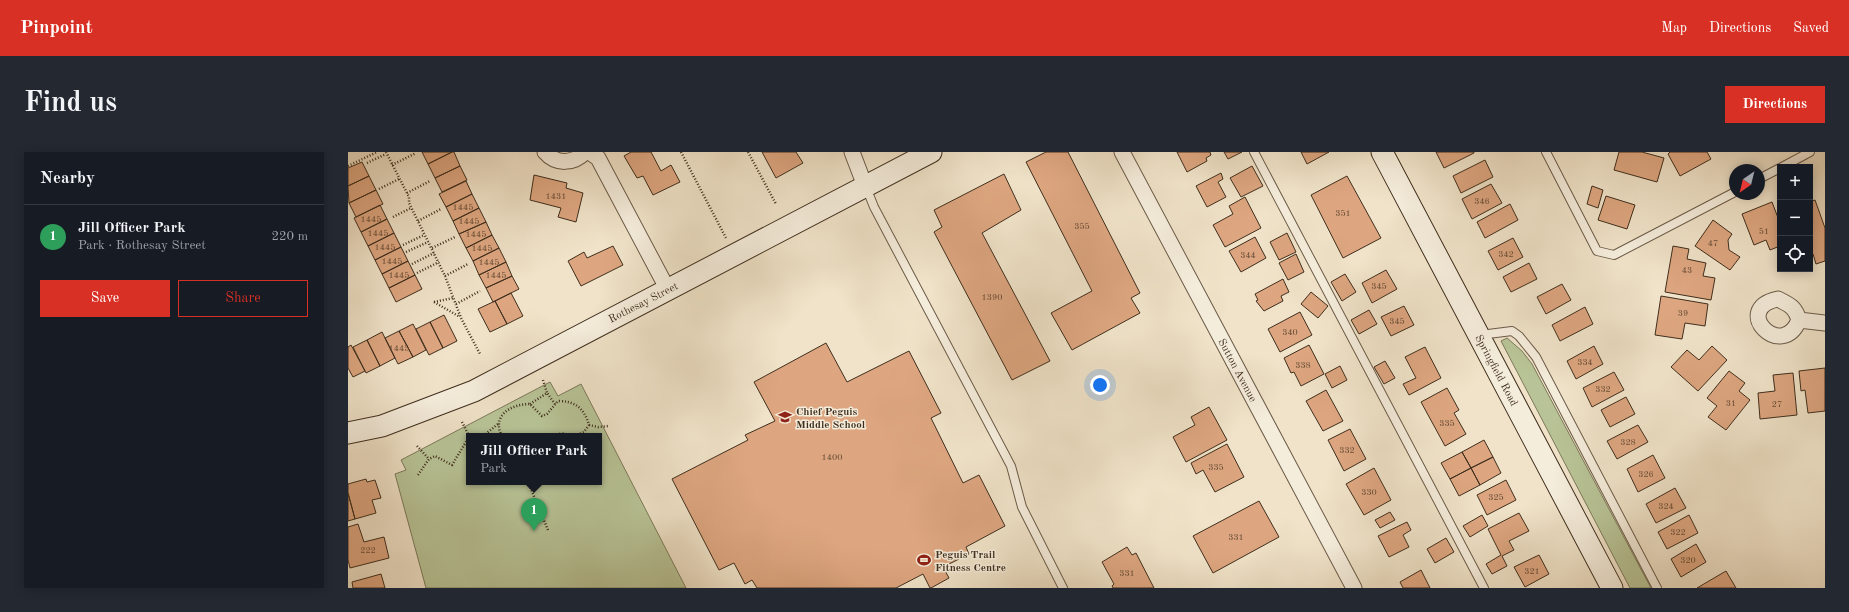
<!DOCTYPE html>
<html lang="en">
<head>
<meta charset="utf-8">
<style>
	body { margin:0; font-family:"Old Standard TT",serif; background:#242831; color:#f1f3f6 }
	.controls { position:absolute; right:12px; top:12px; display:grid; overflow:hidden; border-radius:0px; box-shadow:0 2px 10px #0003 }
	.controls button { width:36px; height:36px; display:grid; place-items:center; padding:0; border:0; border-bottom:1px solid #363941; background:#171b24; color:#f1f3f6; font:20px sans-serif }
	.compass { position:absolute; left:1381px; top:12px; width:36px; height:36px; border-radius:50%; background:#171b24; box-shadow:0 2px 10px #0003; rotate:215deg }
	.you { position:absolute; left:752px; top:233px; width:14px; height:14px; margin:-10px; border:3px solid #fff; border-radius:50%; background:#1a73e8; box-shadow:0 0 0 6px #1a73e833 }
	.badge { display:grid; place-items:center; width:26px; height:26px; border-radius:50%; background:#d93025; color:#fff; font-size:13px; font-weight:700 }
	.pin { position:absolute; translate:-50% -33px; filter:drop-shadow(0 1px 2px #0008) }
	.pin::after { content:''; position:absolute; top:21px; width:14px; height:12px; background:inherit; clip-path:polygon(0 0,100% 0,50% 100%) }
	.popup { position:absolute; left:118px; top:281px; width:136px; height:52px; box-sizing:border-box; display:grid; place-content:center; border-radius:0px; background:#171b24; filter:drop-shadow(0 1px 3px #0005); font-size:13px; white-space:nowrap; color:#9ea1a6 }
	.popup b { font-size:15px; color:#f1f3f6 }
	.popup::after { content:''; position:absolute; left:50%; top:100%; margin-left:-8px; border:8px solid transparent; border-top-color:#171b24 }
	.list { margin:0; padding:0; list-style:none }
	h2 { display:flex; justify-content:space-between; align-items:center; height:52px; margin:0; padding:0 16px; font-size:17px }
	h2 small { font-size:13px; font-weight:400; color:#9ea1a6 }
	.list li { display:grid; grid-template-columns:26px 1fr auto; gap:12px; align-items:center; box-sizing:border-box; height:64px; padding:0 16px; border-top:1px solid #363941 }
	.list b { display:block; font-size:15px; white-space:nowrap }
	.list p { margin:0; font-size:13px; white-space:nowrap; color:#9ea1a6 }
	.list em { font-size:13px; font-style:normal; color:#9ea1a6 }
	.actions { display:flex; gap:8px; padding:12px 16px }
	.actions a { flex:1; padding:9px 0; border:1px solid #d93025; border-radius:0px; text-align:center; font-size:14px; color:#d93025 }
	.actions .main { background:#d93025; color:#fff }
	.icon { flex:none; width:22px; height:22px; fill:none; stroke:currentColor; stroke-width:2; stroke-linecap:round; stroke-linejoin:round }
	.map { position:relative; flex:none; width:1477px; height:436px; overflow:hidden; border-radius:0px }
	header { display:flex; align-items:center; gap:24px; box-sizing:border-box; height:56px; padding:0 20px; background:#d93025; color:#fff }
	header strong { font-size:19px }
	nav { display:flex; gap:22px; margin-inline-start:auto; font-size:14px }
	.intro { display:flex; align-items:center; justify-content:space-between; box-sizing:border-box; height:96px; padding:0 24px }
	h1 { margin:0; font-size:28px }
	.button { padding:10px 18px; border-radius:0px; background:#d93025; color:#fff; font-size:14px; font-weight:700 }
	main { display:flex; gap:24px; padding:0 24px }
	aside { flex:1; background:#171b24; border-radius:0px; box-shadow:0 2px 10px #0003 }
	.map>svg:first-child { display:block }
</style>
</head>
<body>
<header>
<strong>Pinpoint</strong>
<nav><a>Map</a><a>Directions</a><a>Saved</a></nav>
</header>
<div class="intro"><h1>Find us</h1><a class="button">Directions</a></div>
<main>
<aside>
<h2>Nearby<small></small></h2>
<ul class="list">
<li><span class="badge" style="background:#2e9e5b">1</span><div><b>Jill Officer Park</b><p>Park · Rothesay Street</p></div><em>220 m</em></li>
</ul>
<div class="actions"><a class="main">Save</a><a>Share</a></div>
</aside>
<div class="map">
<svg width="1477" height="436" viewBox="0 0 1477 436">
	<rect width="100%" height="100%" fill="#f0e3c9"/>
	<filter id="stains"><feTurbulence type="fractalNoise" baseFrequency=".005" numOctaves="4"/><feColorMatrix values="0 0 0 0 .2 0 0 0 0 .09 0 0 0 0 .02 0 0 0 .5 -.17"/></filter>
	<radialGradient id="worn" r=".72"><stop offset=".6" stop-color="#630" stop-opacity="0"/><stop offset="1" stop-color="#630" stop-opacity=".3"/></radialGradient>
	<path fill="#b8c497" stroke="#7c795a" fill-rule="evenodd" d="M1159,186l15,13 10,13 119,224h-21l-129,-247z
		M202,230l8,14 23,-12 105,204h-260l-31,-114 11,-4 -5,-10zM121,284h130v46h-130z"/>
	<path fill="#dda680" stroke="#3f2e1d" d="M74,0h30l-24,12z
		M104,0h2l6,14 -25,12 -7,-14z
		M283,0h20l10,19 10,-6 9,17 -27,13 -10,-19 -6,2 -13,-22z
		M414,0h34l7,11 -27,15z
		M698,0h22l72,141 -9,5 9,15 -68,37 -21,-37 41,-22 -66,-129z
		M829,0h33l1,3 -5,3 1,3 -20,11z
		M876,0h18l-14,7z
		M953,0h28l-22,12z
		M1088,0h38v1l-30,15z
		M1271,0h23l22,6 -7,24 -43,-12z
		M1322,0h37l4,7 -31,17 -12,-22z
		M1137,8l8,17 -32,16 -8,-17z
		M14,10l7,14 -21,10v-18z
		M112,14l7,14 -25,12 -7,-14z
		M904,14l11,20 -22,11 -11,-19z
		M873,21l2,6 -5,3 8,15 -19,10 -11,-21z
		M656,22l17,36 -39,23 68,128 -38,19 -78,-148 8,-5 -8,-17z
		M186,23l33,8 -1,5 17,5 -7,29 -18,-5 3,-9 -31,-8z
		M21,24l7,14 -27,13 -1,-17z
		M999,24l34,62 -38,20 -32,-63z
		M118,29l6,13 -26,13 -7,-13z
		M1143,32l11,19 -30,16 -10,-20z
		M1244,34l11,4 -5,18 -11,-4z
		M28,38l7,14 -27,13 -7,-14z
		M124,42l7,14 -26,13 -7,-14z
		M1258,44l29,9 -8,24 -29,-9z
		M897,45l16,31 -36,19 -12,-22 20,-11 -4,-8z
		M1467,48l10,28v33l-9,3 -3,-10 -3,1v-53z
		M1424,50l8,21v23l-10,4 -4,-10 -12,5 -12,-31z
		M1162,52l8,16 -33,18 -8,-16z
		M32,53l7,14 -26,13 -7,-14z
		M131,56l7,14 -27,12 -6,-13z
		M39,67l7,14 -26,13 -7,-14z
		M1365,68l19,14 -4,6 1,10 11,7 -10,13 -35,-24z
		M138,70l6,13 -26,13 -7,-14z
		M46,81l7,14 -26,13 -7,-14z
		M939,81l9,19 -17,8 -9,-18z
		M144,83l7,13 -26,13 -7,-13z
		M907,85l11,21 -25,14 -12,-21z
		M1165,86l10,19 -25,13 -10,-19z
		M265,94l10,19 -42,21 -13,-25 16,-9 3,6z
		M1325,94l16,3 -2,10 19,4 -3,13 12,2 -4,22 -46,-8z
		M53,95l7,14 -26,13 -7,-14z
		M151,96l7,14 -27,13 -6,-14z
		M948,102l8,18 -16,8 -9,-17z
		M60,109l7,14 -26,13 -7,-14z
		M158,110l6,14 -26,12 -7,-13z
		M1181,111l8,16 -26,13 -8,-15z
		M1038,118l11,19 -25,14 -10,-20z
		M997,122l11,18 -14,9 -11,-19z
		M67,123l7,14 -26,13 -7,-14z
		M164,124l7,13 -26,13 -7,-14z
		M935,127l6,13 -8,4 2,5 -19,10 -8,-10 2,-1 -3,-6z
		M1214,132l9,16 -25,14 -9,-17z
		M963,140l17,14 -10,12 -17,-14z
		M163,141l12,23 -16,8 -12,-23z
		M1313,144l47,8 -3,22 -20,-3 -3,16 -27,-4z
		M147,149l12,23 -17,8 -12,-23z
		M1056,154l10,19 -23,11 -10,-19z
		M1237,155l8,17 -33,17 -8,-16z
		M1021,158l8,14 -18,10 -8,-14z
		M952,160l12,23 -32,17 -12,-23z
		M96,163l13,26 -14,7 -13,-26z
		M82,170l13,26 -14,7 -13,-26z
		M65,172l13,26 -13,7 -14,-26z
		M51,179l14,26 -15,7 -13,-26z
		M34,180l13,26 -15,8 -13,-26z
		M19,188l13,26 -14,7 -13,-26z
		M478,191l21,39 62,-31 32,62 -10,5 32,65 16,-8 26,51 -39,21 3,7 -26,13 6,11 -18,10h-1l-7,-14 -27,14h-139l-5,-8 -7,4 -11,-21 -15,7 -47,-91 76,-39 -3,-5 30,-14 -21,-39z
		M3,193l14,26 -12,6 -5,-9v-21z
		M961,193l15,29 -23,12 -7,-14 -3,1 -7,-15z
		M1246,194l9,18 -27,15 -9,-18z
		M1364,194l15,14 -29,31 -27,-24 16,-17 12,10z
		M1077,195l16,31 -32,17 -6,-11 13,-6 -11,-21z
		M1037,209l10,17 -11,6 -10,-17z
		M992,214l7,14 -15,8 -7,-14z
		M1477,216v43l-17,2 -3,-23 -4,1 -2,-20z
		M1381,219l16,12 -6,8 11,9 -24,30 -18,-13 9,-11 -10,-8z
		M1266,220l10,18 -32,17 -9,-19z
		M1445,221l4,42 -37,4 -2,-26 17,-2 -2,-16z
		M1099,236l12,22 -5,3 12,21 -21,12 -24,-44z
		M978,238l17,31 -20,10 -17,-30z
		M1278,245l9,17 -25,13 -9,-17z
		M861,255l18,33 -41,22 -13,-25 22,-12 -4,-8z
		M1290,273l10,17 -31,17 -10,-18z
		M1002,277l16,30 -22,12 -16,-31z
		M1136,288l9,17 -22,11 -9,-16z
		M879,292l17,33 -29,15 -12,-22 -7,4 -5,-11z
		M1114,300l9,16 -21,11 -9,-16z
		M1305,303l12,23 -27,14 -11,-23z
		M1145,305l8,16 -21,12 -9,-17z
		M1026,316l17,32 -27,15 -18,-31z
		M1123,316l9,17 -21,11 -9,-17z
		M18,327l1,3 8,-2 6,18 -9,2 4,13 -21,6 -7,-26v-9z
		M1158,328l10,20 -29,15 -10,-20z
		M1327,336l11,20 -30,15 -10,-19z
		M0,341l7,26 -7,2z
		M911,349l20,36 -66,36 -20,-37z
		M1042,360l5,8 -15,8 -5,-8z
		M1171,361l10,18 -20,10 5,9 -12,6 5,10 -15,8 -6,-10 15,-9 -13,-26z
		M1134,363l6,11 -18,11 -7,-11z
		M1341,363l9,18 -31,16 -9,-17z
		M1059,370l4,8 -8,5 6,12 -20,10 -11,-21z
		M10,372l6,18 20,-5 5,21 -39,10 -2,-8v-33z
		M1098,386l8,14 -19,11 -8,-14z
		M1348,392l10,18 -25,15 -10,-18z
		M779,395l5,8 4,-2 18,35h-41l-1,-2 2,-2 -12,-22z
		M1191,403l10,19 -24,13 -11,-20z
		M1073,418l9,18h-27l-3,-6z
		M1378,419l10,17h-39z
		M33,422l4,14h-32l-1,-6z"/>
	<g fill="none" stroke-linecap="round" stroke-linejoin="round">
		<g stroke="#6b5b48" stroke-width="10">
			<path id="lane" d="M906,0l230,436
				M1198,0l51,99 17,4 121,-63
				M1434,15l28,-15
				M1411,27l21,-11
				M518,35l8,20 137,259 11,41 41,81
				M1132,183l32,-4 7,5 17,21 121,231"/>
		</g>
		<g stroke="#6b5b48" stroke-width="17">
			<path id="street" d="M197,0c11,13 29,12 40,0
				M241,0l9,6 70,132
				M504,0l13,34
				M774,0l232,436
				M1430,147c12,6 17,8 21,21 -17,42 -69,-11 -21,-21z
				M1451,168l26,3"/>
		</g>
		<g stroke="#3f2e1d" stroke-width="23">
			<path id="secondary" d="M1034,0l230,436
				M0,281l34,-7 92,-35 457,-239"/>
		</g>
		<path stroke="#3f2e1d" stroke-width="2.5" stroke-dasharray="1 2" stroke-linecap="butt" d="M38,0l23,45v6l36,73 16,42 19,36
			M333,0l45,86
			M400,0l28,52
			M19,11l19,-9
			M44,13l24,-12
			M0,14l29,-14
			M31,37l20,-10
			M59,41l23,-12
			M45,65l18,-9
			M70,69l23,-12
			M55,93l21,-10
			M84,96l23,-11
			M58,100l22,-10
			M64,112l22,-11
			M69,121l22,-11
			M97,124l23,-12
			M86,150l26,15
			M86,150l19,-4
			M108,152l24,-13
			M195,228l4,13
			M182,252l17,-11 8,11
			M114,270l7,14
			M241,273l9,2 11,-1
			M127,284h3
			M135,284l15,-12
			M154,284c-11,-20 9,-32 28,-32l12,12 5,-2 11,-13c17,0 26,7 31,24l-5,7 -10,4
			M206,284l8,-3 11,3
			M69,294l12,13
			M70,323l11,-16 6,-3 17,9 17,-28
			M180,330l20,48"/>
		<use href="#lane" stroke="#f5eddc" stroke-width="8"/>
		<use href="#street" stroke="#f5eddc" stroke-width="15"/>
		<use href="#secondary" stroke="#f5eddc" stroke-width="21"/>
	</g>
	<defs>
		<g id="school-bare" transform="scale(1.08)"><path d="M0-5L7-2L0 1L-7-2ZM-4 1L0 2.5L4 1V4Q0 6-4 4Z" fill="#8f2418" stroke="#f5eddc" stroke-width="2.5" paint-order="stroke"/></g>
		<g id="stadium-bare" transform="scale(1.08)"><path d="M0-5a6.5 5 0 1 0 0 10a6.5 5 0 1 0 0-10ZM-3.5-1.8h7v3.6h-7Z" fill="#8f2418" stroke="#f5eddc" stroke-width="2.5" paint-order="stroke"/></g>
	</defs>
	<g fill-rule="evenodd">
		<use href="#school-bare" x="437" y="265"/>
		<use href="#stadium-bare" x="576" y="408"/>
	</g>
	<g text-anchor="middle" stroke-width="3" stroke-linejoin="round" paint-order="stroke">
		<g font-size="9" fill="#664c36">
			<text x="208" y="47">1431</text>
			<text x="1134" y="52">346</text>
			<text x="115" y="58">1445</text>
			<text x="995" y="64">351</text>
			<text x="23" y="70">1445</text>
			<text x="121" y="72">1445</text>
			<text x="734" y="77">355</text>
			<text x="1416" y="82">51</text>
			<text x="30" y="84">1445</text>
			<text x="128" y="85">1445</text>
			<text x="1365" y="94">47</text>
			<text x="37" y="98">1445</text>
			<text x="134" y="99">1445</text>
			<text x="1158" y="105">342</text>
			<text x="900" y="106">344</text>
			<text x="44" y="112">1445</text>
			<text x="141" y="113">1445</text>
			<text x="1339" y="121">43</text>
			<text x="51" y="126">1445</text>
			<text x="148" y="126">1445</text>
			<text x="1031" y="137">345</text>
			<text x="644" y="148">1390</text>
			<text x="1335" y="164">39</text>
			<text x="1049" y="172">345</text>
			<text x="942" y="183">340</text>
			<text x="51" y="199">1445</text>
			<text x="1237" y="213">334</text>
			<text x="955" y="216">338</text>
			<text x="1255" y="240">332</text>
			<text x="1383" y="254">31</text>
			<text x="1429" y="255">27</text>
			<text x="1099" y="274">335</text>
			<text x="1280" y="293">328</text>
			<text x="999" y="301">332</text>
			<text x="484" y="308">1400</text>
			<text x="868" y="318">335</text>
			<text x="1298" y="325">326</text>
			<text x="1021" y="343">330</text>
			<text x="1148" y="348">325</text>
			<text x="1318" y="357">324</text>
			<text x="1330" y="383">322</text>
			<text x="888" y="388">331</text>
			<text x="20" y="401">222</text>
			<text x="1340" y="411">320</text>
			<text x="1184" y="422">321</text>
			<text x="779" y="424">331</text>
		</g>
		<g font-size="11" fill="#3f2e1d" stroke="#f5eddc">
			<text transform="translate(295 150) rotate(-27)" y="4">Rothesay Street</text>
			<text transform="translate(890 218) rotate(62)" y="4">Sutton Avenue</text>
			<text transform="translate(1149 218) rotate(62)" y="4">Springfield Road</text>
		</g>
		<g font-size="11" font-weight="bold" fill="#3f2e1d" stroke="#f5eddc" text-anchor="start">
			<text x="448" y="263">Chief Peguis<tspan x="448" dy="13">Middle School</tspan></text>
			<text x="587" y="406">Peguis Trail<tspan x="587" dy="13">Fitness Centre</tspan></text>
		</g>
	</g>
	<rect width="100%" height="100%" filter="url(#stains)"/>
	<rect width="100%" height="100%" fill="url(#worn)"/>
</svg>
<div class="controls">
<button>+</button>
<button>−</button>
<button><svg class="icon" aria-label="locate" viewBox="0 0 24 24"><circle cx="12" cy="12" r="6"/><path d="M12 2v4M12 18v4M2 12h4M18 12h4"/></svg></button>
</div>
<svg class="compass" viewBox="-18 -18 36 36"><path d="M0-13l5 13h-10z" fill="#e53935"/><path d="M0 13l5-13h-10z" fill="#9ea1a6"/></svg>
<div class="you"></div>
<div class="pin badge" style="left:186px;top:379px;background:#2e9e5b">1</div>
<div class="popup"><b>Jill Officer Park</b>Park</div>
</div>
</main>
</body>
</html>
